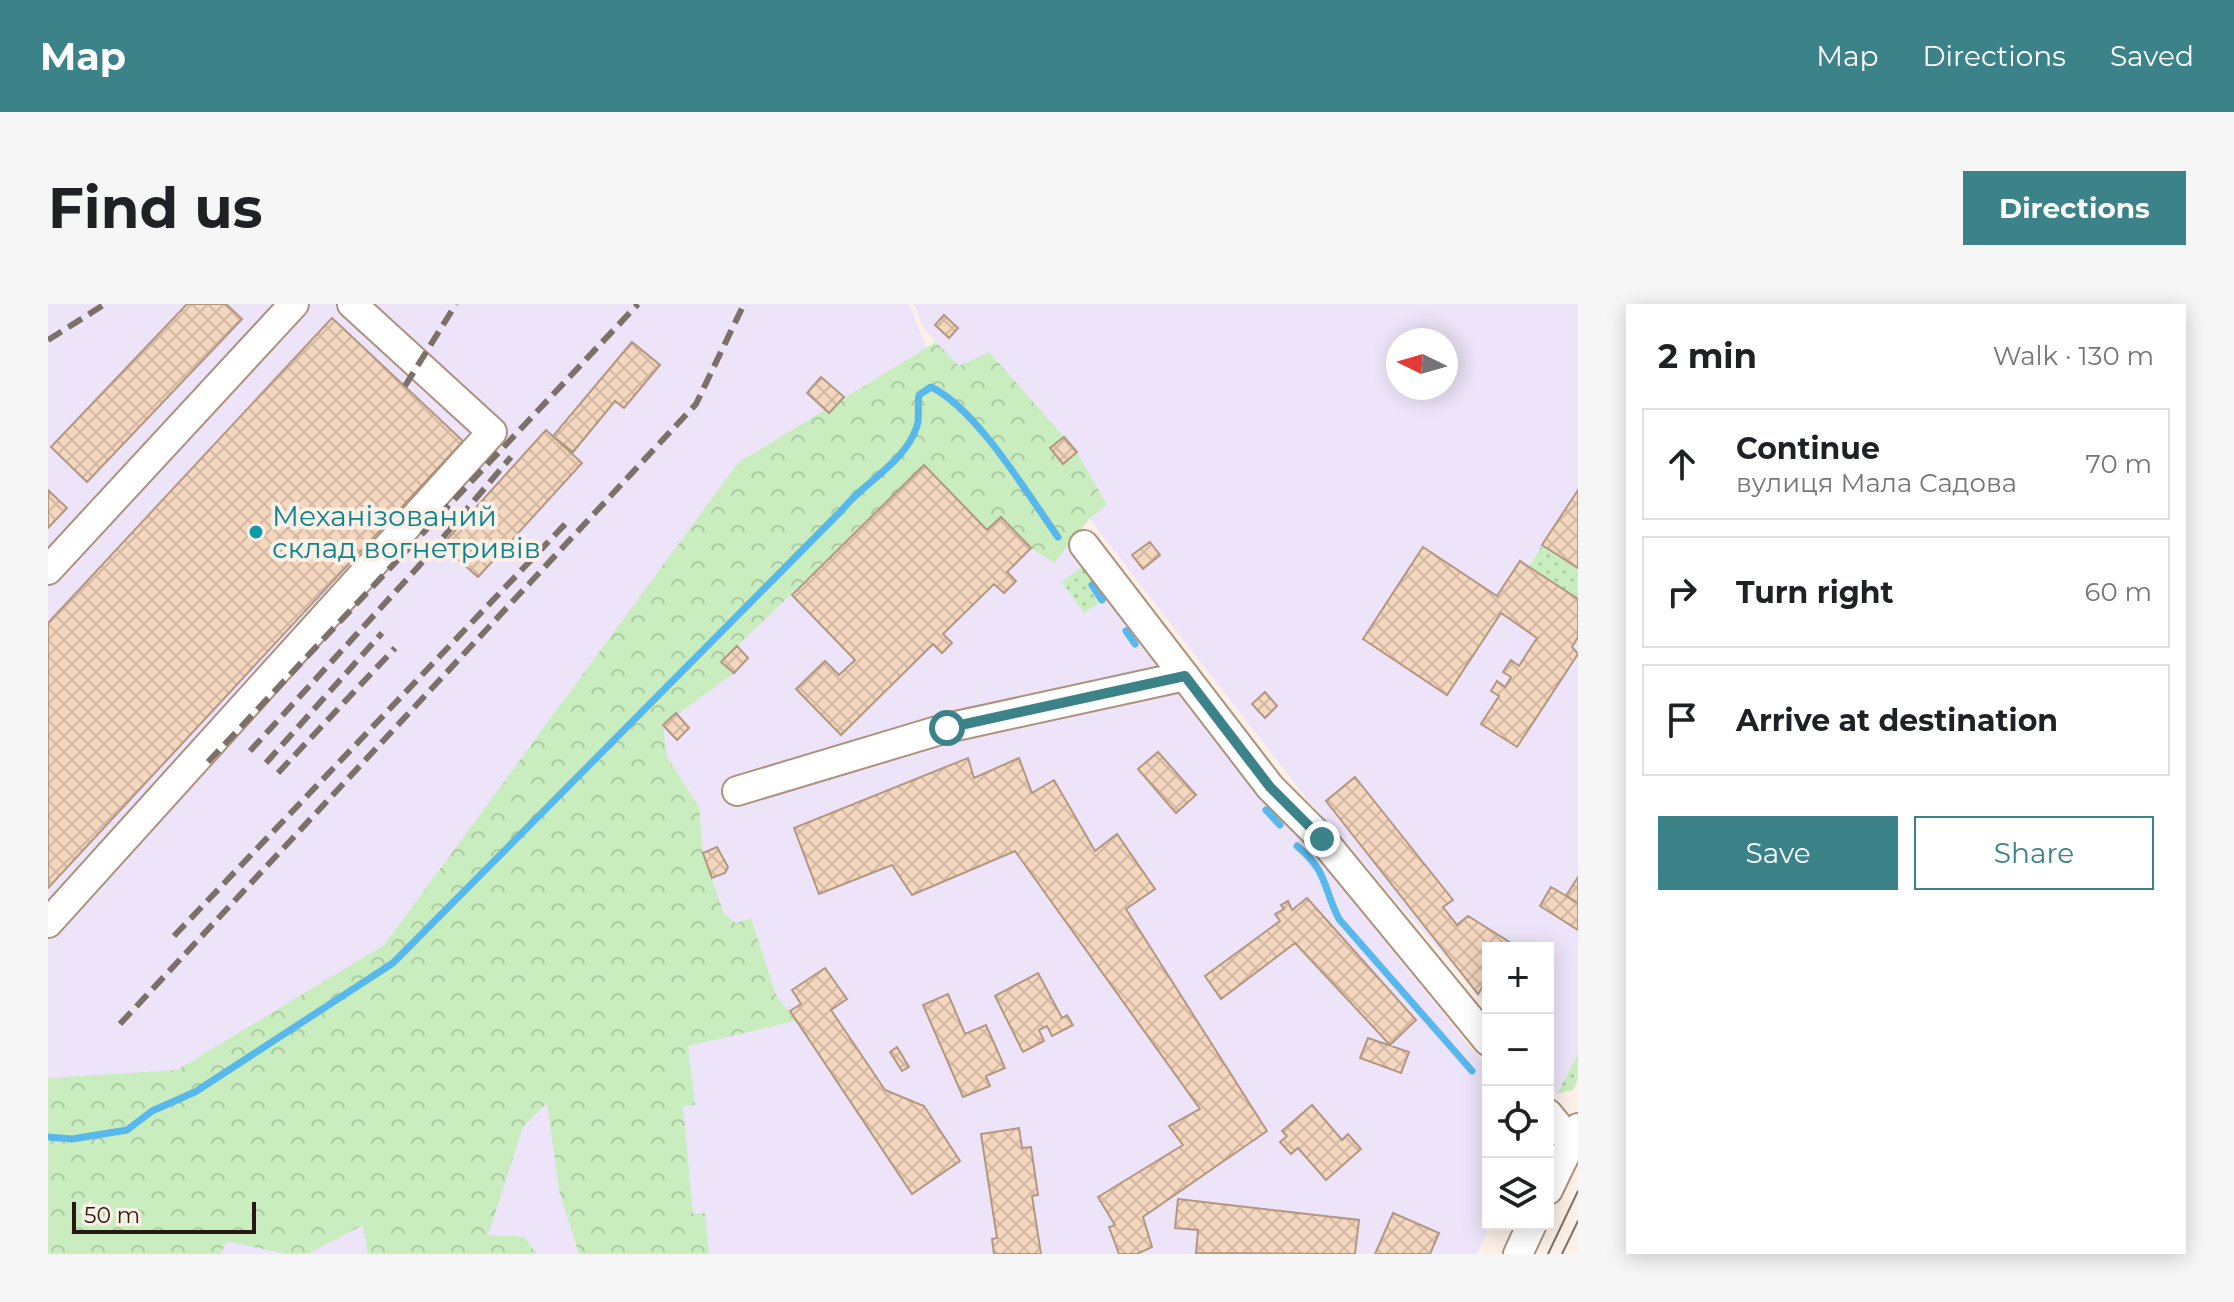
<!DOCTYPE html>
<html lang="en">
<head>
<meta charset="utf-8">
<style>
	body { margin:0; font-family:Montserrat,sans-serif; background:#f6f6f6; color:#202124 }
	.controls { position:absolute; right:24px; bottom:24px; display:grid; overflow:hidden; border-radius:0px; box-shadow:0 4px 20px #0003 }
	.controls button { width:72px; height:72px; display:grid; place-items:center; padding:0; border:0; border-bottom:2px solid #e0e0e0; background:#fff; color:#202124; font:40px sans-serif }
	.compass { position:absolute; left:1338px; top:24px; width:72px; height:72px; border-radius:50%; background:#fff; box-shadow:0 4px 20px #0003; rotate:275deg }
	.scale { position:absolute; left:24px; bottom:20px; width:184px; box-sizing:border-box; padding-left:8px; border:4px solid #241a11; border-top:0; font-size:22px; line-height:28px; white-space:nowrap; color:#241a11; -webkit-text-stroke:6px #fcf0e7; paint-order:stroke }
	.stop { position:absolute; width:24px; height:24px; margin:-18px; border:6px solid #3b8389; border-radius:50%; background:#fff }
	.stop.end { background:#3b8389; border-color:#fff; box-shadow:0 2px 8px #0008 }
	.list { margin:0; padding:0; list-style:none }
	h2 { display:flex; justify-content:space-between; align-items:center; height:104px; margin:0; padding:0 32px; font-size:34px }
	h2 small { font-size:26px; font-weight:400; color:#757577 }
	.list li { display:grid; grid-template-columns:52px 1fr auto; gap:24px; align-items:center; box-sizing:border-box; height:112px; margin:0 16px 16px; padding:0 16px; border:2px solid #e0e0e0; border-radius:0px }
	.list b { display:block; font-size:30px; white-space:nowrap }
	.list p { margin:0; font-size:26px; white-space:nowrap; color:#757577 }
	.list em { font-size:26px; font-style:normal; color:#757577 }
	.actions { display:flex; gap:16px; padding:24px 32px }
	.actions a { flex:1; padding:18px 0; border:2px solid #3b8389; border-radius:0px; text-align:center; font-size:28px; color:#3b8389 }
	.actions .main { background:#3b8389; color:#fff }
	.icon { flex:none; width:44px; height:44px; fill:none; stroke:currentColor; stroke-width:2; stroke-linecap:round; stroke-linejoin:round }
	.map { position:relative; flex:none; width:1530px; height:950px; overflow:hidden; border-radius:0px }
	header { display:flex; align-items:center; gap:48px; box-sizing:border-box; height:112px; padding:0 40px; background:#3b8389; color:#fff }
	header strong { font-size:38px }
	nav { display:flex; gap:44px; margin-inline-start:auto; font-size:28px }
	.intro { display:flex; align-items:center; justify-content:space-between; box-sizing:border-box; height:192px; padding:0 48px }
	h1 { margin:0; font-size:56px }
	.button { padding:20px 36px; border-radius:0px; background:#3b8389; color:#fff; font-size:28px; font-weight:700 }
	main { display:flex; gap:48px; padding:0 48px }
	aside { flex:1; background:#fff; border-radius:0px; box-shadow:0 4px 20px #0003 }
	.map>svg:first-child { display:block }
</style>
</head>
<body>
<header>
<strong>Map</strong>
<nav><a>Map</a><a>Directions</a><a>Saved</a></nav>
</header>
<div class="intro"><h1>Find us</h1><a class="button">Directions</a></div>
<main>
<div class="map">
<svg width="1530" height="950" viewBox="0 0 1530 950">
	<defs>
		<pattern id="grass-dots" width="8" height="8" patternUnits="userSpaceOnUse" patternTransform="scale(2)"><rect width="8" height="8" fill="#c9edbf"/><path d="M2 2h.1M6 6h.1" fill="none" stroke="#accba3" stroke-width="1.8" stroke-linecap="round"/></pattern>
		<pattern id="forest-crowns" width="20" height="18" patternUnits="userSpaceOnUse" patternTransform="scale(2)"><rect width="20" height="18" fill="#c9edbf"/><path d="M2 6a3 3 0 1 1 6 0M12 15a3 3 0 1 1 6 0" fill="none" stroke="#accba3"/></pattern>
		<pattern id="building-cross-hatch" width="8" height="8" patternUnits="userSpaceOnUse" patternTransform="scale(2)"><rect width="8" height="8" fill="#f5d7bf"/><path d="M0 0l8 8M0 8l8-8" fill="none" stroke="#d2b8a3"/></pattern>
	</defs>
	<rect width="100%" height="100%" fill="#fcf0e7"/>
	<path fill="#eee4f9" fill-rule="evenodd" d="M0,0h861l18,44 143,195 177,228 241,298 2,155 -13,30h-1429z
		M866,0h664v750l-21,40 -9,-13v-133h-60v58l-181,-207 -271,-349 -112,-121zM1350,36h48v48h-48z"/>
	<path fill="url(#grass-dots)" d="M1494,241l36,23v31l-49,-32z
		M1035,262l12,17 -6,4 11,15 -16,11 -22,-31z
		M1530,750v25l-5,11 -16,4z"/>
	<path fill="url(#forest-crowns)" d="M888,38l23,24 30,-14 75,85 -13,11 12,15 14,-11 30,53 -16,12 -37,46 -23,-15 -30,-31 -14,13 -64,-64 -201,195 12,12 -71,52 4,32 32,50 4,46 21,61 12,9 15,-5 25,77 20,26 -108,25 7,59 -12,1 10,108 12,-1 4,41h-130l-20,-63 -12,-88 -24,24 -35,108 36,2 13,17h-169l-5,-29 -55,29h-21l-61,-13 -5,13h-173v-176l129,-8 207,-125 354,-482z"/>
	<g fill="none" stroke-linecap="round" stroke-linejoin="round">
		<path stroke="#58b8eb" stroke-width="7" d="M1044,281l10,15
			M1078,327l9,13
			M1218,506l14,15
			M1249,542c32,27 25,40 42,73l133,152
			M0,833l24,2 55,-9 25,-19 43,-19 198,-129 449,-453c23,-29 63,-47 75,-84 3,-9 0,-21 2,-31l12,-8c46,22 97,108 127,150"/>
	</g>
	<path fill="url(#building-cross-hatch)" stroke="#b29781" stroke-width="2" d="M139,0h39l16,15 -155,163 -36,-35z
		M896,11l14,13 -9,10 -14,-13z
		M284,14l131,123 -415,447v-265z
		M584,38l28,23 -36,43 -9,-7 -42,51 -20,-16z
		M773,73l23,20 -15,16 -22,-20z
		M498,126l36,33 -104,114 -36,-32z
		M1016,133l13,15 -14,12 -13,-16z
		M876,161l63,65 14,-13 30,31 -24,24 9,9 -12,12 -10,-9 -51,50 9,9 -10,10 -9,-9 -92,91 -45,-46 29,-28 14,14 16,-15 -63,-65z
		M0,186l19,18 -19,20z
		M1530,186v78l-36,-23z
		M1102,238l10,13 -17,14 -11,-14z
		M1375,243l74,49 23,-35 58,38v38l-6,10 6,7 -61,93 -36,-23 18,-28 -8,-5 6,-10 8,6 6,-10 -8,-5 8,-12 8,6 18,-28 -36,-25 -54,82 -84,-56z
		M689,342l11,12 -14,15 -13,-11z
		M1217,388l12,14 -12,12 -13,-14z
		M628,409l13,15 -12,12 -14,-15z
		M1110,448l38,43 -20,18 -38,-44z
		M920,454l6,20 45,-20 13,35 22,-13 41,71 22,-17 38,55 -29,20 141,222 -124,86 9,30 -15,7h-18l-10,-27 6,-2 -17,-28 85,-52 -14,-19 31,-17 -185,-258 -103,44 -20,-30 -73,29 -25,-66z
		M1307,473l98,123 -10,7 14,18 11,-9 51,32h-31v31l-10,15 -152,-193z
		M669,543l11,20 -3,6 -13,5 -9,-25z
		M1530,573v26l-12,-7z
		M1503,583l27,16v27l-38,-24z
		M1259,594l109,122 -26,25 -95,-102 -74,56 -16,-23 75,-55 -5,-7 9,-5 -3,-4 7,-4 4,9z
		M777,664l22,31 -16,11 54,80 39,16 36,55 -48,33 -122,-183 11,-7 -9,-14z
		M990,669l24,45 5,-3 6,10 -21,11 -5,-10 -8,4 5,11 -21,11 -28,-56z
		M900,690l17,40 21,-9 19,43 -19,8 4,10 -27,11 -40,-92z
		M1320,734l41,14 -8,21 -41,-15z
		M849,743l12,20 -7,4 -12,-19z
		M1264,801l30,35 6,-6 13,15 -35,31 -28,-32 -7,6 -11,-12 7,-6 -5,-5z
		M971,824l3,20 9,-1 7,48 -6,1 9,58h-47l-2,-15 5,-1 -16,-104z
		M1130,895l181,21 -4,34 -159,-1 2,-23 -23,-2z
		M1345,909l46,20 -9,21h-55z"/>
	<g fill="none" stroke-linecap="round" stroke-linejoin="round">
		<g stroke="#ac917c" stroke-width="32">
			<path id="minor" d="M1036,241l186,242 52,52 166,202
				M0,266l246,-266
				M689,487l210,-63 238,-52
				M0,619l444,-491 -140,-128
				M1500,810l23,28
				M1500,886l30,-62
				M1470,950l14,-30"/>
		</g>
		<use href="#minor" stroke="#fff" stroke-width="28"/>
		<path stroke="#7c7168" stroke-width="2" d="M1500,950l30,-63
			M1514,950l16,-33"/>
		<path stroke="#7c7168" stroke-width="6" stroke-dasharray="16 8" stroke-linecap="butt" d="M0,36l57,-36
			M357,82l51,-82
			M202,447l168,-184 93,-110
			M160,458l430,-458
			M218,459l116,-130
			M230,469l117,-125
			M126,632l396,-417
			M72,720l576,-620 48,-100"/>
	</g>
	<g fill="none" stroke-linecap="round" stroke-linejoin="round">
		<path stroke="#3b8389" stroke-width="10" d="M899,424l238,-52 85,111 52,52"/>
	</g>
	<circle fill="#0f9aa8" stroke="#fcf0e7" stroke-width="3" cx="208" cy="228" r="8"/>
	<g text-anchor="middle" stroke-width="8" stroke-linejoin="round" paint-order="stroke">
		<g font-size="28" fill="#0d838f" stroke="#fcf0e7" text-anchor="start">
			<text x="224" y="222">Механізований<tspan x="224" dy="32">склад вогнетривів</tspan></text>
		</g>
	</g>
</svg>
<div class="controls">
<button>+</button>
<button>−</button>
<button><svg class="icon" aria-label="locate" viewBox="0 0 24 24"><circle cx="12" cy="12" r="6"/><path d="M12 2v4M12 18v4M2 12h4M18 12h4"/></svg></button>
<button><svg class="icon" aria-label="layers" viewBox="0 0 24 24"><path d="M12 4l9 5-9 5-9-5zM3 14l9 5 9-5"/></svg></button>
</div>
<svg class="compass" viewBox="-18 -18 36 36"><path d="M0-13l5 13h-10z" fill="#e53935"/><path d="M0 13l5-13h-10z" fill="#757577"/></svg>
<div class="scale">50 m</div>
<div class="stop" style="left:899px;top:424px"></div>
<div class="stop end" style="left:1274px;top:535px"></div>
</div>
<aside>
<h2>2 min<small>Walk · 130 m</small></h2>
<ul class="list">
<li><svg class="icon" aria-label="ahead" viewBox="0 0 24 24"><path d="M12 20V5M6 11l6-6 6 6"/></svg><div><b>Continue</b><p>вулиця Мала Садова</p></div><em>70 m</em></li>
<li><svg class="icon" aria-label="right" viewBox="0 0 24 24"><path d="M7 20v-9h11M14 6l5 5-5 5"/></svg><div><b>Turn right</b></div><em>60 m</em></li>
<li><svg class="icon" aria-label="arrive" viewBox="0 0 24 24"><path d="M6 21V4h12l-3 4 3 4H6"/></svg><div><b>Arrive at destination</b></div></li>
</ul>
<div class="actions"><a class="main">Save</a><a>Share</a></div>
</aside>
</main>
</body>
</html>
